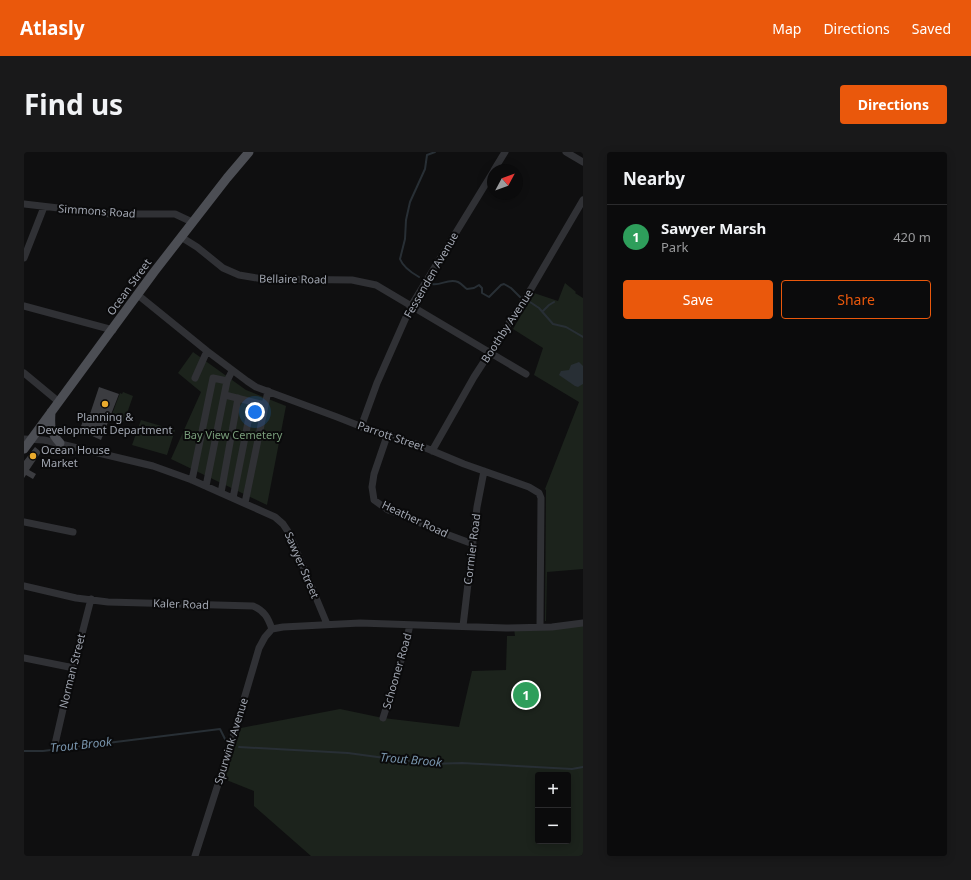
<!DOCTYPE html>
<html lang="en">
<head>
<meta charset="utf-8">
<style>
	body { margin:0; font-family:"Noto Sans",sans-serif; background:#19191a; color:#f1f3f6 }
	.controls { position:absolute; right:12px; bottom:12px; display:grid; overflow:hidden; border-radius:4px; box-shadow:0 2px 10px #0003 }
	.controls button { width:36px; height:36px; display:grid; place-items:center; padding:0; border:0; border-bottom:1px solid #2b2b2d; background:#0b0b0c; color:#f1f3f6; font:20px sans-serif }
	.compass { position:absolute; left:463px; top:12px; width:36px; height:36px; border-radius:50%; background:#0b0b0c; box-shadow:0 2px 10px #0003; rotate:49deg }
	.you { position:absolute; left:231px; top:260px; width:14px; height:14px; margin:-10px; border:3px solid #fff; border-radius:50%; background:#1a73e8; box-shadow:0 0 0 6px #1a73e833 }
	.badge { display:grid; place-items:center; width:26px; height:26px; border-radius:50%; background:#ea580c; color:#fff; font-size:13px; font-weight:700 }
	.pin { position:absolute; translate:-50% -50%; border:2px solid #fff; box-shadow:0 1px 4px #0006 }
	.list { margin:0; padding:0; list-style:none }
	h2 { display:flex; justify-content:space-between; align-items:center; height:52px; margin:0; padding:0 16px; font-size:17px }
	h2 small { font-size:13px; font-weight:400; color:#9a9b9d }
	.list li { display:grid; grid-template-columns:26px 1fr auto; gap:12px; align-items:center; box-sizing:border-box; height:64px; padding:0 16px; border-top:1px solid #2b2b2d }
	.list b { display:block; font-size:15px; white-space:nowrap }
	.list p { margin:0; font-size:13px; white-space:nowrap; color:#9a9b9d }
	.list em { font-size:13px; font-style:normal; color:#9a9b9d }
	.actions { display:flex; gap:8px; padding:12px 16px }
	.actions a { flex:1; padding:9px 0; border:1px solid #ea580c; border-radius:4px; text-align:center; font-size:14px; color:#ea580c }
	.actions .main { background:#ea580c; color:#fff }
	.map { position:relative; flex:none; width:559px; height:704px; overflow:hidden; border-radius:4px }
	header { display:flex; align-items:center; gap:24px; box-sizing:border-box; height:56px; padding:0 20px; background:#ea580c; color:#fff }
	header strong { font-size:19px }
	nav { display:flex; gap:22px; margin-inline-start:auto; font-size:14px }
	.intro { display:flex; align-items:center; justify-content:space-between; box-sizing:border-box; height:96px; padding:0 24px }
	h1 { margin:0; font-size:28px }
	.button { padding:10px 18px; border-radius:4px; background:#ea580c; color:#fff; font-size:14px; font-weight:700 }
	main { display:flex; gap:24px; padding:0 24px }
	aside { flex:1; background:#0b0b0c; border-radius:4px; box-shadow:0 2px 10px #0003 }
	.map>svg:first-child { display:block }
</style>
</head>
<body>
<header>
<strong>Atlasly</strong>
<nav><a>Map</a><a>Directions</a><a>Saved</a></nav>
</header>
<div class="intro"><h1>Find us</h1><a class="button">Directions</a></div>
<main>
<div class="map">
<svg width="559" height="704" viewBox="0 0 559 704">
	<rect width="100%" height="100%" fill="#0f0f10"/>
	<path fill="#1c231c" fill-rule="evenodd" d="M541,131l11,9 -1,1 8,5v271l-36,3 -1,49h-1l1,-131 -1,-1 34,-87 -45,-27 9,-27 -30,-19 21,-36 24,8z
		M169,200l53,38 40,16 -19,99 -96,-46 30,-67 -23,-19z
		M99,240l10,4 -9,26 -13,-5 9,-24 2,1z
		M117,268l34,10 -8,25 -35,-10z
		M559,471v233h-272l-57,-50v-15l-30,-12 17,-51 99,-19 43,9 76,9 13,-56 34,-1 1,-34h8l-1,-8zM514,623h30v66h-30z"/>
	<path fill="#282f35" d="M555,210l4,4v18l-5,3 -3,-1 -16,-11 2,-4 8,-1 2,-5z"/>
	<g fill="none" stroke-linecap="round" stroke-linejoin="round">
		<path stroke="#282f35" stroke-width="2" d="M395,125c-7,-4 -16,-10 -19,-18l5,-20 1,-19 4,-18 15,-33 2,-14 8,-3
			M408,132c9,2 16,-6 26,-2 4,2 6,5 9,7l7,-1 5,-3 3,3v5l7,4 12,-12 3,-1 7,4 9,9
			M503,148l12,8 14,16 13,3 17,10
			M519,159l6,-6 5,-3
			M215,595l109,6 81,11 33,-1 110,6 11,-2
			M0,599h19l177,-22 6,12"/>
	</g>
	<path fill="#3b3c40" d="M75,235l20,7 -18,46 -11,-5 1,-3 -11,-3 4,-11 4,2z
		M11,295l6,5 -12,18 7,4 -3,5 -7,-4 -2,3v-17z"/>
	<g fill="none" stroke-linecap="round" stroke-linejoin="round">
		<path stroke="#303135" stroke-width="7" d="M542,0l17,10
			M470,18l11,-18
			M0,52l86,10h65l17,8
			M157,85l16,10 26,21 16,7 24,4 89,1 24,5 150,89
			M0,106l20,-51
			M114,143l69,56 40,30 9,6 81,30 38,15 41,12 48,20 65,23 10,6 2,5 -1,129
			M0,154l89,24
			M0,221l35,29
			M171,226l12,-27
			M201,243l40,10
			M337,275l16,-44 34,-77 82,-134
			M363,284l-13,38 -2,13 2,13 14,10 21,7 21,11 43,16
			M0,287l20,1 109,26 39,14 83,37 8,7 6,9 38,91
			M408,299l42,-74 57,-88 52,-89
			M168,328l21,-102 14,3
			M182,334l21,-105 5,-10
			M197,341l17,-95
			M209,346l19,-96
			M221,351l23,-112
			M0,370l49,10
			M0,434l52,12 32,4 145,4c12,5 15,12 19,23
			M439,474l14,-119 7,-36
			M248,477l11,-2 77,-4 146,5 46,-1 31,-4
			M0,506l45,9 4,-1
			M359,566l20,-64 7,-29
			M31,592l12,-52 24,-93
			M171,704l34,-106 30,-102 6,-11 7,-8"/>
		<path stroke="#4c4e54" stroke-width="9" d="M27,260c-1,15 -1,20 9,31
			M0,297l130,-177 73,-94 22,-26"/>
	</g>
	<g fill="#ebab2d" stroke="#0a0a0b" stroke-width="1.5">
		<circle cx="81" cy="252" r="4"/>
		<circle cx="9" cy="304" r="4"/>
	</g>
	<g text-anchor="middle" stroke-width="4" stroke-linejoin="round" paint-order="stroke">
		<g font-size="11" fill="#a1a6b1" stroke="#0a0a0b">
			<text transform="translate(73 59) rotate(4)" y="4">Simmons Road</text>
			<text transform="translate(407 123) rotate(-60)" y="4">Fessenden Avenue</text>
			<text transform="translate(269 127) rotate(1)" y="4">Bellaire Road</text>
			<text transform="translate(105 135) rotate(-54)" y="4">Ocean Street</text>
			<text transform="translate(483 174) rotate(-57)" y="4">Boothby Avenue</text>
			<text transform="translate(367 284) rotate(19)" y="4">Parrott Street</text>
			<text transform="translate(391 367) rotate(25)" y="4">Heather Road</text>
			<text transform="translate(448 397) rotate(-83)" y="4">Cormier Road</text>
			<text transform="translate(278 413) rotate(67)" y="4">Sawyer Street</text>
			<text transform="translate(157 452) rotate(2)" y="4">Kaler Road</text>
			<text transform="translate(48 519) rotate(-76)" y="4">Norman Street</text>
			<text transform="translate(373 519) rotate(-74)" y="4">Schooner Road</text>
			<text transform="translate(207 589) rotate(-73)" y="4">Spurwink Avenue</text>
		</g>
		<g font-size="11" fill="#a1a6b1" stroke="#0a0a0b">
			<text x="81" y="269">Planning &amp;<tspan x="81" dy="13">Development Department</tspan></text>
			<text x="17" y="302" text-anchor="start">Ocean House<tspan x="17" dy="13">Market</tspan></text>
		</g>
		<g font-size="11" fill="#789c7a" stroke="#0a0a0b">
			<text x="209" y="287">Bay View Cemetery</text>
		</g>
		<g font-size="12" font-style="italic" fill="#7894ac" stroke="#0a0a0b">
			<text transform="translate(57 593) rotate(-6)" y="4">Trout Brook</text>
			<text transform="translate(387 608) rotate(5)" y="4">Trout Brook</text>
		</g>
	</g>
</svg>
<div class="controls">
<button>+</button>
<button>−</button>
</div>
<svg class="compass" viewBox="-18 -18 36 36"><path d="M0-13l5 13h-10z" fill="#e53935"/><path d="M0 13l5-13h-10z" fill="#9a9b9d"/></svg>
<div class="you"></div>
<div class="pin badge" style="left:502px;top:543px;background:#2e9e5b">1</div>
</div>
<aside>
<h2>Nearby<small></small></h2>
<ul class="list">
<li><span class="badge" style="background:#2e9e5b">1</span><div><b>Sawyer Marsh</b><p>Park</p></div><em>420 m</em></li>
</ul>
<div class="actions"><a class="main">Save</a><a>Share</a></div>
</aside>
</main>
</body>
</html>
